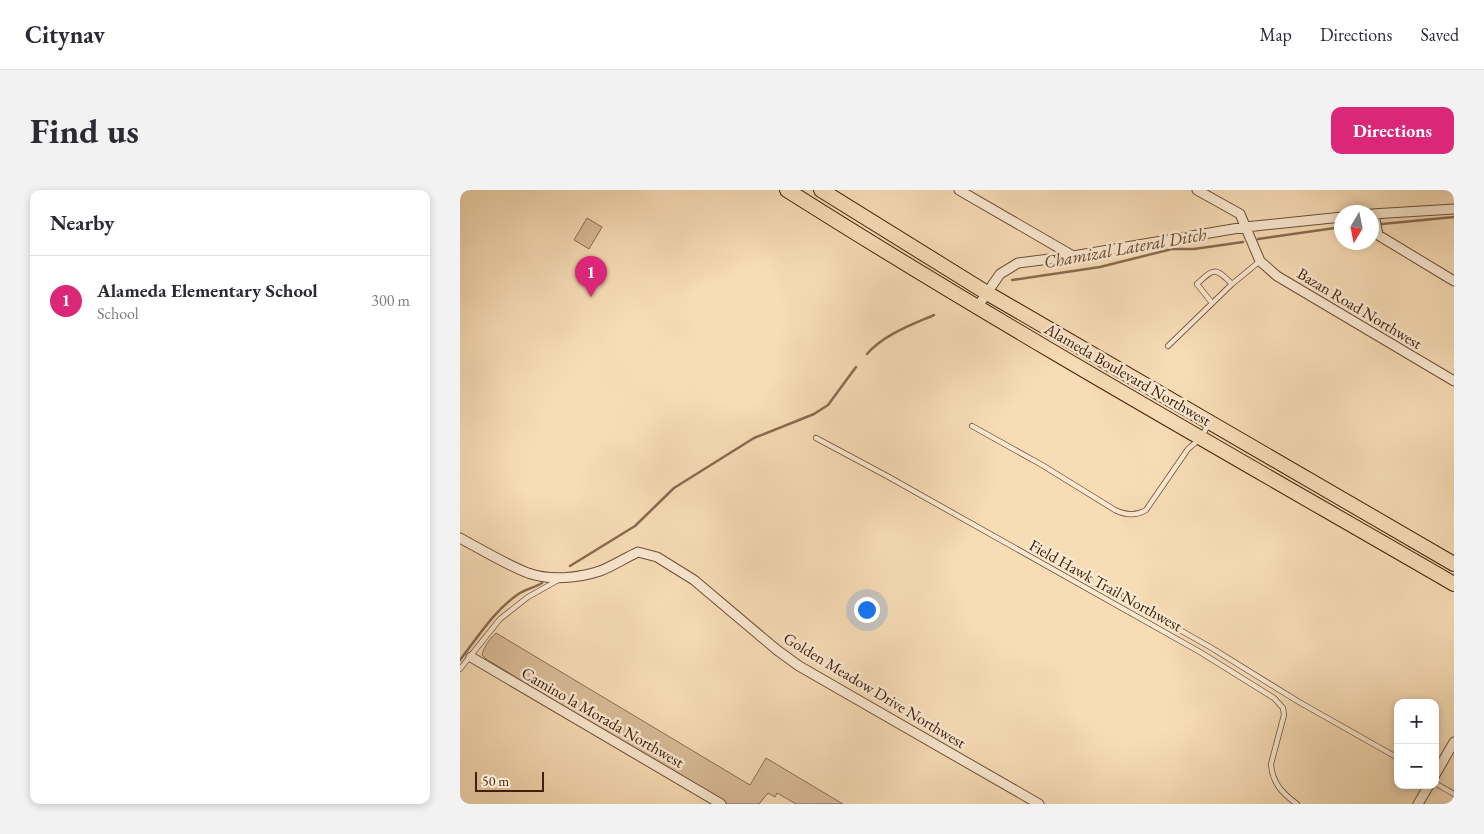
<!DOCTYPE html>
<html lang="en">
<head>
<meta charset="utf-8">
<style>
	body { margin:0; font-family:"EB Garamond",serif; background:#f2f2f3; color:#2b2b33 }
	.controls { position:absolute; right:15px; bottom:15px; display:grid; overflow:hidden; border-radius:10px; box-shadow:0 2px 8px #0003 }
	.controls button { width:45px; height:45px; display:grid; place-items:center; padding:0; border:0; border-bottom:1px solid #e1e1e2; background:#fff; color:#2b2b33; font:25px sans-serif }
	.compass { position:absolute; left:874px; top:15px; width:45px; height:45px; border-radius:50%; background:#fff; box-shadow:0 2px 8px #0003; rotate:190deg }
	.scale { position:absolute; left:15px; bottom:12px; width:69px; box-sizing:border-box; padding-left:5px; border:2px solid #41210e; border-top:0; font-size:14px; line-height:18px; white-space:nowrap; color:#41210e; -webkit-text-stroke:4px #fae8d0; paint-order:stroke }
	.you { position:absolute; left:406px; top:419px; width:18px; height:18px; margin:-12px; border:4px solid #fff; border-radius:50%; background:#1a73e8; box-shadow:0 0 0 8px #1a73e833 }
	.badge { display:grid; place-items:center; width:32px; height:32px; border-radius:50%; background:#db2777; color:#fff; font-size:16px; font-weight:700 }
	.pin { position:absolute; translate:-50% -41px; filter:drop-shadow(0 1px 2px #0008) }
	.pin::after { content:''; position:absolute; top:26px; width:18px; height:15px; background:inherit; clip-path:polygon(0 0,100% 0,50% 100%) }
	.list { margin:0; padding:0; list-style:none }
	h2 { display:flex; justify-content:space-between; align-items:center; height:65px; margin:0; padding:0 20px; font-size:21px }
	h2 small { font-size:16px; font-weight:400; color:#7c7c81 }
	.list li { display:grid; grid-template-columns:32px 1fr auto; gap:15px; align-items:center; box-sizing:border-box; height:90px; padding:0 20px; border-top:1px solid #e1e1e2 }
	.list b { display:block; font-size:19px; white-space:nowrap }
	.list p { margin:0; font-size:16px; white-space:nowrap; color:#7c7c81 }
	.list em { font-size:16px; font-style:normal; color:#7c7c81 }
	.map { position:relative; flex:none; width:994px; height:614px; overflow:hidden; border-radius:10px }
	header { display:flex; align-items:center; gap:30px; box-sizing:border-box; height:70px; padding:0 25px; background:#fff; border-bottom:1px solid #e1e1e2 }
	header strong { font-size:24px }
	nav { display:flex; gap:28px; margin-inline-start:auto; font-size:18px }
	.intro { display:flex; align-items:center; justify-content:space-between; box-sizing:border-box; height:120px; padding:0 30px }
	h1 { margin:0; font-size:35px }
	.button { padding:12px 22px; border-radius:10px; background:#db2777; color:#fff; font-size:18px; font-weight:700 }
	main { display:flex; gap:30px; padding:0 30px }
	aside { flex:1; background:#fff; border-radius:10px; box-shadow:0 2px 8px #0003 }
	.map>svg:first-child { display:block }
</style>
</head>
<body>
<header>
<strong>Citynav</strong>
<nav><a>Map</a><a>Directions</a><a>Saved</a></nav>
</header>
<div class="intro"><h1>Find us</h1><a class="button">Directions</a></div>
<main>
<aside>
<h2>Nearby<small></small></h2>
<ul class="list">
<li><span class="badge">1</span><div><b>Alameda Elementary School</b><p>School</p></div><em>300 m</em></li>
</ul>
</aside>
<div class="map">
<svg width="994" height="614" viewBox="0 0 994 614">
	<rect width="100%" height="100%" fill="#f7dcb6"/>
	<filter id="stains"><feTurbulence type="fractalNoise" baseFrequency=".004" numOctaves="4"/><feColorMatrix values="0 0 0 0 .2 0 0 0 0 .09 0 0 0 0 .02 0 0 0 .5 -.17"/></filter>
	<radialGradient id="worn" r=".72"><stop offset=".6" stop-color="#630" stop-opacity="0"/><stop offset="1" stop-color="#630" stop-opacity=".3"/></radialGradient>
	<path fill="#d8bc99" stroke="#8c6e54" d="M127,28l15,9 -13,22 -15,-9z
		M36,443l254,152 16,-27 77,46h-47l-19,-11 -2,4 -7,-4 -9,11h-34l-239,-145 -4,-4c2,-9 8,-16 14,-22z"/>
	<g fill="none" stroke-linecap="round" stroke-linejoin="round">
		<path stroke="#896b51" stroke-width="2.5" d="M0,2l1,-2
			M922,34l72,-7
			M798,49l84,-12
			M552,90l88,-13 72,-18h22l49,-7
			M407,164c16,-19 44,-29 67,-39
			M110,376l65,-40 39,-38 80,-50 60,-24 14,-9 28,-38
			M0,470c18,-23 33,-48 57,-65 8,-6 17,-7 25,-12"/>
		<g stroke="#6e5038" stroke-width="6">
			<path id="service" d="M752,113l-15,-19c17,-16 18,-17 35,0
				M708,156l64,-62 28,-23
				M512,236l70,39 73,45c10,5 21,6 31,0l42,-61 13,-11 8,-15
				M356,248l71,38 313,176 74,46 9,10 1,7 -13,49c1,19 12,30 26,40
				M664,406l10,8 76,43 89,55 99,56
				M0,479l40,-50 28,-22 32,-18
				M975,593l19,11"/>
		</g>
		<g stroke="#6e5038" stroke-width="11">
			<path id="minor" d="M499,0l114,66
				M737,0l43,24 20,47 17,15 177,105
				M912,24l82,-5
				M914,24l4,21 76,46
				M518,116l22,-32 18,-11 55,-7 172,-29 97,-10
				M0,348c22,12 45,26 68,35 22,8 51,5 72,-2 13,-5 25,-13 38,-19l19,5 37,23 83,70 22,16 240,138
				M11,467l250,147
				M975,585l19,-33
				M958,614l11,-19"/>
		</g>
		<g stroke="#41210e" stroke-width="16">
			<path id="primary" d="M327,0c218,138 444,265 667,394
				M361,0l166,103 467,271"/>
		</g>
		<use href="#service" stroke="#fae8d0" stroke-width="4.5"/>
		<use href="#minor" stroke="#fae8d0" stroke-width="9"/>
		<use href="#primary" stroke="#f7dcb6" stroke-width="14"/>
	</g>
	<g text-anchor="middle" stroke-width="5" stroke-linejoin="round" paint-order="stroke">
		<g font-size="16" fill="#41210e" stroke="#fae8d0">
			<text transform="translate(900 118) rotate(31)" y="6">Bazan Road Northwest</text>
			<text transform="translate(668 184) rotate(30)" y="6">Alameda Boulevard Northwest</text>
			<text transform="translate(646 395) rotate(29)" y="6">Field Hawk Trail Northwest</text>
			<text transform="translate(415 500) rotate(31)" y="6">Golden Meadow Drive Northwest</text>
			<text transform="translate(143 527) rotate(30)" y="6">Camino la Morada Northwest</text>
		</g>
		<g font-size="18" font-style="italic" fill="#65462f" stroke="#fae8d0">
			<text transform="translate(665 58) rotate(-10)" y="6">Chamizal Lateral Ditch</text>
		</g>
	</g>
	<rect width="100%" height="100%" filter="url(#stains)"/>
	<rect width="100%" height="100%" fill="url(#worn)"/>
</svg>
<div class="controls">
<button>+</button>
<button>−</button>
</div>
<svg class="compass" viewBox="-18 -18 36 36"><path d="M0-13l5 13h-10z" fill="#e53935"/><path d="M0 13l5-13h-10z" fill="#7c7c81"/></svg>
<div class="scale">50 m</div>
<div class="you"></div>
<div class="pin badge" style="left:131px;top:107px">1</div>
</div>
</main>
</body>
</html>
